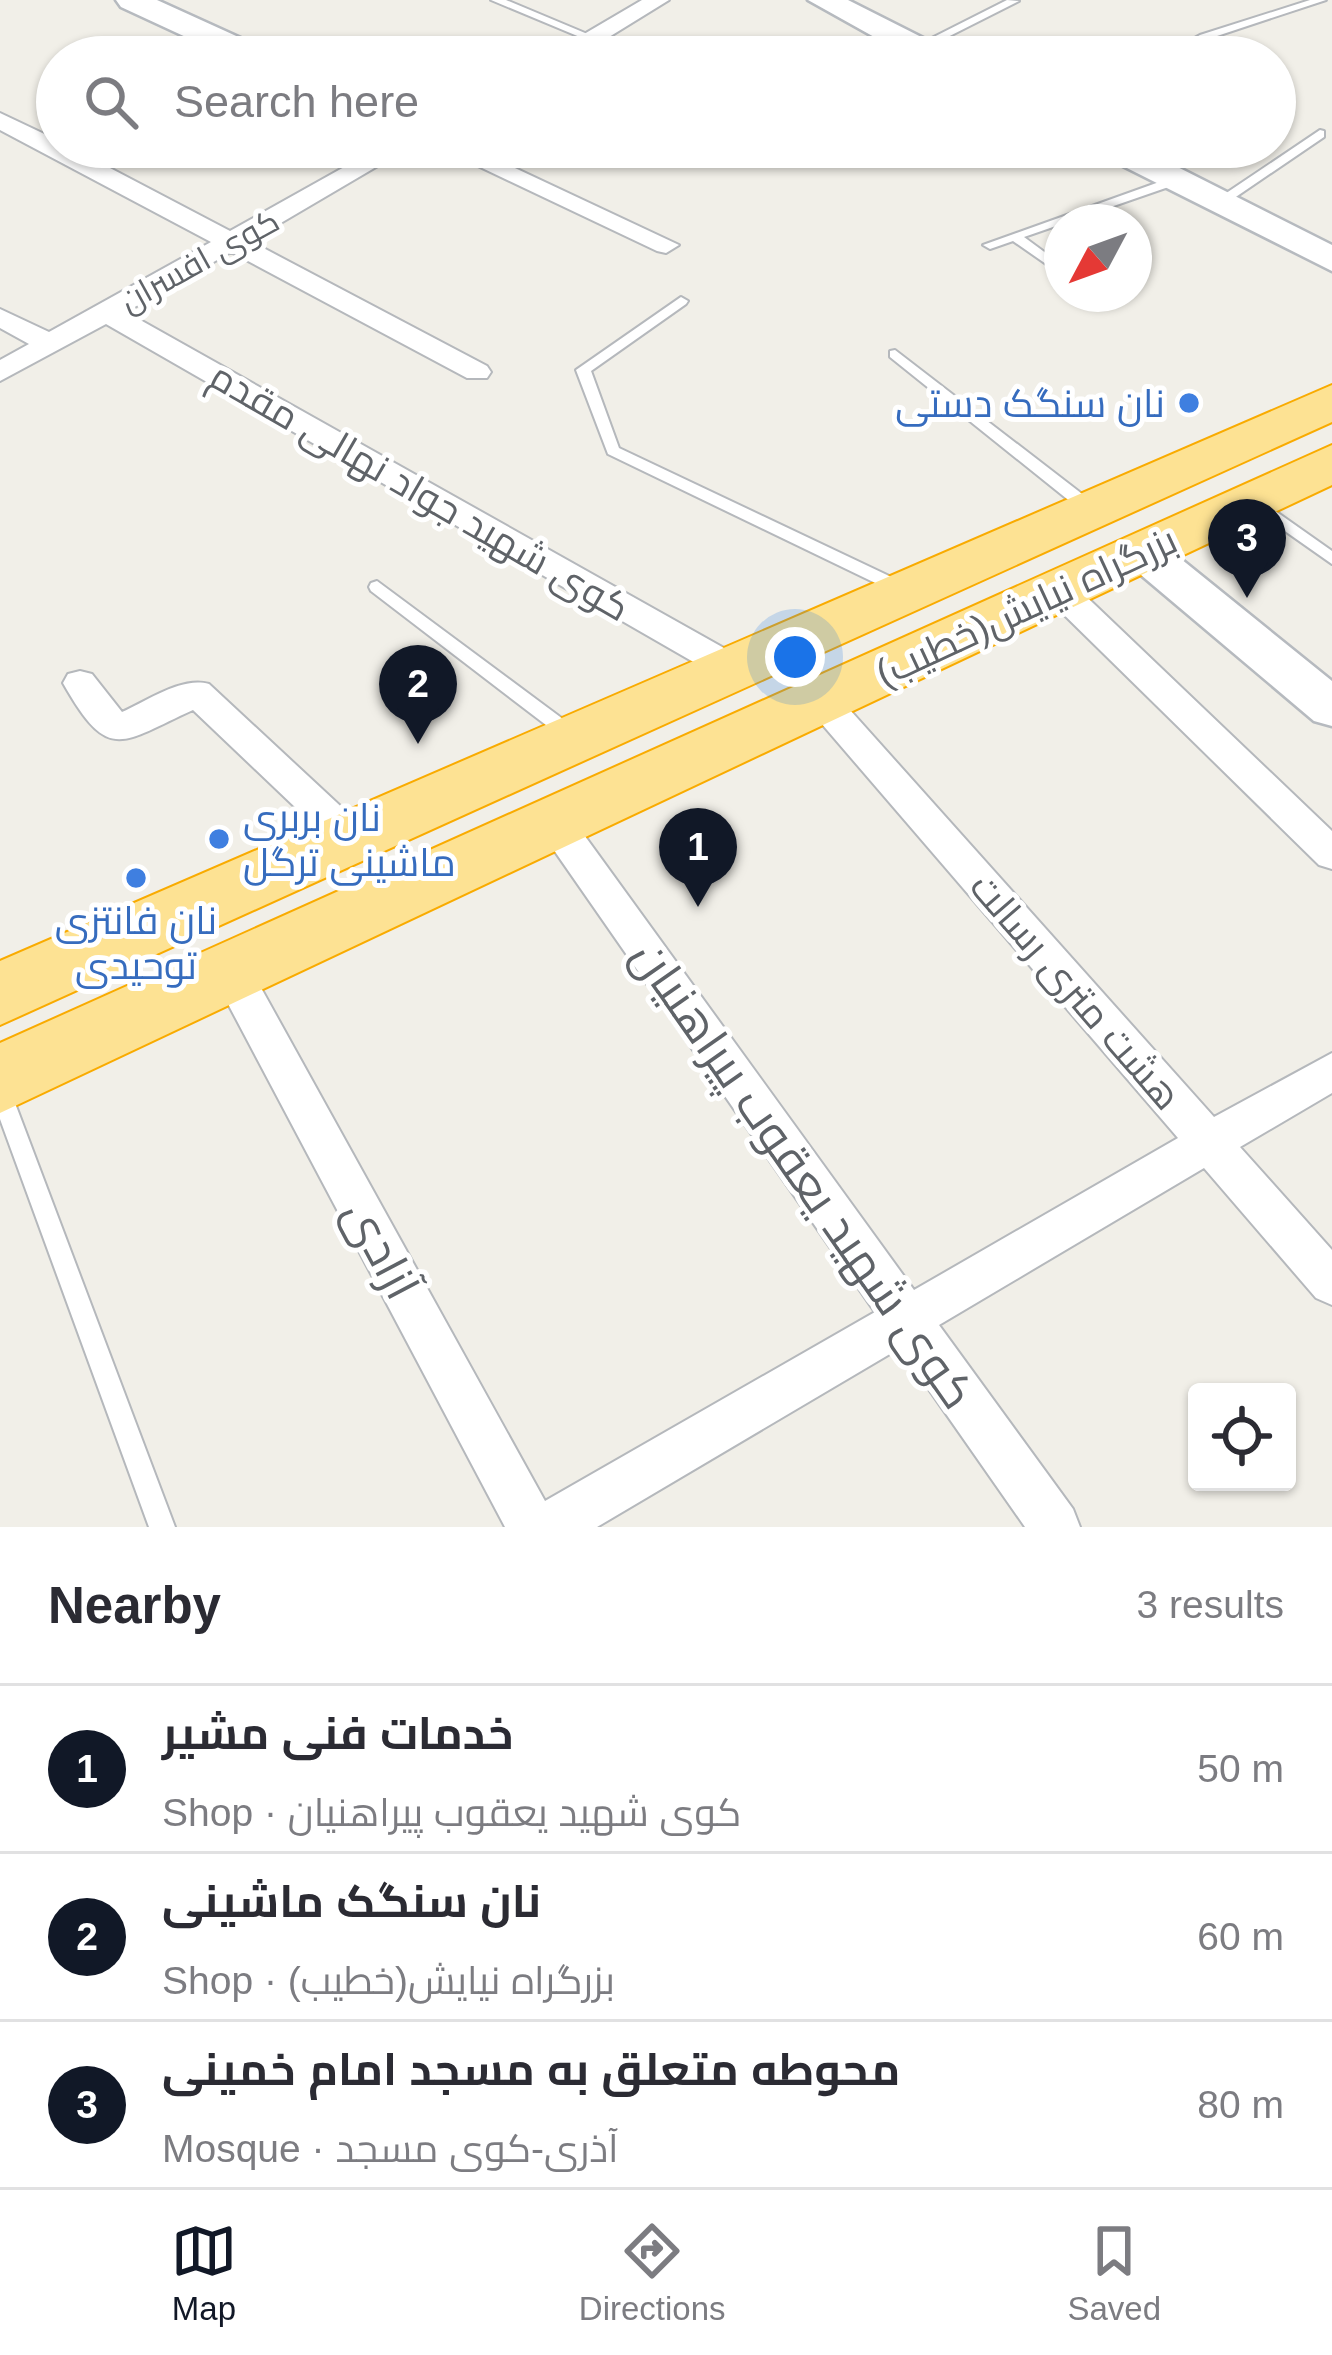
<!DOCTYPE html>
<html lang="en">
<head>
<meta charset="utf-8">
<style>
	body { margin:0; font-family:Arial,Cairo,sans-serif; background:#f7f7f7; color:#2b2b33 }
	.controls { position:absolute; right:36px; bottom:36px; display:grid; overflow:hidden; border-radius:12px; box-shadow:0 3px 9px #0004 }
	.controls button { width:108px; height:108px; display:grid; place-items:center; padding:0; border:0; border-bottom:3px solid #e1e1e2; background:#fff; color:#2b2b33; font:60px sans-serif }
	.compass { position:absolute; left:1044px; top:204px; width:108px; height:108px; border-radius:50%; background:#fff; box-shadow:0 3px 9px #0004; rotate:229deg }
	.you { position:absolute; left:795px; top:657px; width:42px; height:42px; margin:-30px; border:9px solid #fff; border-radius:50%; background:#1a73e8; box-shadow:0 0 0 18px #1a73e833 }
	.badge { display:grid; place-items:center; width:78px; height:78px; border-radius:50%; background:#111827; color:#fff; font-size:39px; font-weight:700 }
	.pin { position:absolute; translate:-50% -99px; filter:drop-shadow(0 3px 6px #0008) }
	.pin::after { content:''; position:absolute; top:63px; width:42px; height:36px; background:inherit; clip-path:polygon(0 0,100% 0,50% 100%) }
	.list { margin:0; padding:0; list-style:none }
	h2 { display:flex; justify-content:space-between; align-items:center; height:156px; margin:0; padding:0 48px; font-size:51px }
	h2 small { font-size:39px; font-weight:400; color:#7c7c81 }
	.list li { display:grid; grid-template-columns:78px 1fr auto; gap:36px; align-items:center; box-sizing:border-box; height:168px; padding:0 48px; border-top:3px solid #e1e1e2 }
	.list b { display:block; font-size:45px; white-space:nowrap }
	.list p { margin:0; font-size:39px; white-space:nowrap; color:#7c7c81 }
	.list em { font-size:39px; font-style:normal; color:#7c7c81 }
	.icon { flex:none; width:66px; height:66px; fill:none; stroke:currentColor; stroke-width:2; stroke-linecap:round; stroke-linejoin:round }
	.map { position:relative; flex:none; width:1332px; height:1527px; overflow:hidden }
	.search { position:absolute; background:#fff; box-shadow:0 3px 9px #0004; left:36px; right:36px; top:36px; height:132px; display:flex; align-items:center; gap:30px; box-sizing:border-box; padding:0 42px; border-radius:66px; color:#7c7c81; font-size:45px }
	.sheet { height:660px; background:#fff }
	nav { display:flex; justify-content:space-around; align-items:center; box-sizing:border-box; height:168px; border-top:3px solid #e1e1e2; background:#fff; font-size:33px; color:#7c7c81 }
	nav a { display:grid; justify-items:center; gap:6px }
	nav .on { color:#111827 }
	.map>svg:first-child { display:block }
</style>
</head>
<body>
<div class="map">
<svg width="1332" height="1527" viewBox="0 0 1332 1527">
	<rect width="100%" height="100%" fill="#f1efe8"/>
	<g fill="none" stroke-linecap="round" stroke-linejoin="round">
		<g stroke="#b5b8bc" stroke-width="4">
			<path id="lane" d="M491,0h15l91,38 -10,2z
				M1007,0l12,1 -97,49 -10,-2z
				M1310,0h16l-118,39 -33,18h-15l40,-22z
				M1320,130l4,1v6l-100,68 -11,-3z
				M1176,176l6,4 -2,3 -156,54 38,28v10l-49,-34 -23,8 -7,-4z
				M1086,294h15l5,5 -7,4z
				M681,297l7,4 -2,3 -95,67 28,77 287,136 2,4 -2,4h-12l-286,-138 -32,-84z
				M895,350l204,157 2,4 -2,4h-12l-197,-158v-6z
				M1254,496l78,55v13l-84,-59 -2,-4z
				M377,581l198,147 3,5 -3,5h-12l-192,-147 -2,-4 2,-4z
				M0,1081l7,2 3,7 165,437h-26l-149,-408z"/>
		</g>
		<g stroke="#b5b8bc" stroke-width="4">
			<path id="street" d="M642,0h27l-60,37 42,20h-32l-27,-11 -18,11h-29z
				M0,113l57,27v7h13l160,84 150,-84h30l-160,94 237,125 4,6 -4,6h-20l-236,-126 -105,60 621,349 5,9 -5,9 -12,3 -12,-3 -617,-355 -106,57v-21l29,-16 -29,-16v-19l49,23 162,-90 -211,-112z
				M438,147h32l209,98 -13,8 -9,-2z
				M1060,580l12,3 260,248v38l-13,-4 -271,-266 -4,-8 4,-8z
				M80,671l12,3 30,38c25,-11 60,-36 87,-28l155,144 6,10 -6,10 -13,5 -13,-5 -145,-138c-73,33 -84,54 -130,-27l5,-9z
				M821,687l12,4 381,426 118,-64v40l-92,54 92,103v55l-16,-7 -112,-130 -265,157 134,184 7,18h-55l-125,-179 -303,179h-92l-288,-544 -6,-12 6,-12 14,-5 14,5 300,542 330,-189 -335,-482 -6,-10 6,-10 13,-4 13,4 348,480 264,-152 -369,-429 -5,-9 5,-9z"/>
		</g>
		<g stroke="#b6babf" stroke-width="5">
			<path id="secondary" d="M116,0h41l110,50 4,7h-42l-108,-50z
				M808,0h40l99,50 4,7h-41z
				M1094,147h44l194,98v26l-233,-117z
				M1144,538l16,4 172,139v45l-18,-5 -186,-157 -7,-11 7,-11z"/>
		</g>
		<g stroke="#f9ab00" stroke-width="4">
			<path id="highway" d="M1332,385v37l-1332,603v-64z
				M1332,445v40l-1332,628v-70z"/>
		</g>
		<use href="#lane" fill="#fff" fill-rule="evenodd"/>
		<use href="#street" fill="#fff" fill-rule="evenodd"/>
		<use href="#secondary" fill="#fff" fill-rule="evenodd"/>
		<use href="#highway" fill="#fde293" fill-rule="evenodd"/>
	</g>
	<g fill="#3f7fe0" stroke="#fff" stroke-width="4.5">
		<circle cx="1189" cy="403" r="12"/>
		<circle cx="219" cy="839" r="12"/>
		<circle cx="136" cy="878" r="12"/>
	</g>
	<g text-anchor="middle" stroke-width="10" stroke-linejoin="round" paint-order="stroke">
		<g font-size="33" fill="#5f6368" stroke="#fff">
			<text transform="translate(199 260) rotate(-29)" y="12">کوی افسران</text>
		</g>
		<g font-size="39" fill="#366cbe" stroke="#fff" text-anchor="end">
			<text x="1165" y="417">نان سنگک دستی</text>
			<text x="243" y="831" text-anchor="start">نان بربری<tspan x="243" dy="45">ماشینی ترگل</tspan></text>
			<text x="136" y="934" text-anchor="middle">نان فانتزی<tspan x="136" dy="45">توحیدی</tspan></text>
		</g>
		<g font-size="39" fill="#5f6368" stroke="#fff">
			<text transform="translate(420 491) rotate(30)" y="14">کوی شهید جواد نهالی مقدم</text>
			<text transform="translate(1026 606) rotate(-25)" y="14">بزرگراه نیایش(خطیب)</text>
			<text transform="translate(1076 991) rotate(49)" y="14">هشت متری رسالت</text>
		</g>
		<g font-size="48" fill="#5f6368" stroke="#fff">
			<text transform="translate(804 1174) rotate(55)" y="17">کوی شهید یعقوب پیراهنیان</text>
			<text transform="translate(382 1249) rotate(62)" y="17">آزادی</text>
		</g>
	</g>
</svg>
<div class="controls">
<button><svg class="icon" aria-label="locate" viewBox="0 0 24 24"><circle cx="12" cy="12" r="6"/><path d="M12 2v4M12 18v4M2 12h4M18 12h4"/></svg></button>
</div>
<svg class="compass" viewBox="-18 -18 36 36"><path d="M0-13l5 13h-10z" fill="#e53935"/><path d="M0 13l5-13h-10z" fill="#7c7c81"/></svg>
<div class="you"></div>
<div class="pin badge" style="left:698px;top:907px">1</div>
<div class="pin badge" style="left:418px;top:744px">2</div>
<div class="pin badge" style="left:1247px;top:598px">3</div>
<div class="search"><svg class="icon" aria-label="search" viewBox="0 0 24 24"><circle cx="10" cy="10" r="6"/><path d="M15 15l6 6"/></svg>Search here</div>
</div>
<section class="sheet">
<h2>Nearby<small>3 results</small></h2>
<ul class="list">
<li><span class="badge">1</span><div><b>خدمات فنی مشیر</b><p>Shop · کوی شهید یعقوب پیراهنیان</p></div><em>50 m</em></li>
<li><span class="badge">2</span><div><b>نان سنگک ماشینی</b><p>Shop · بزرگراه نیایش(خطیب)</p></div><em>60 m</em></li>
<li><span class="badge">3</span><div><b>محوطه متعلق به مسجد امام خمینی</b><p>Mosque · آذری-کوی مسجد</p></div><em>80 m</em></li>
</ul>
</section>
<nav>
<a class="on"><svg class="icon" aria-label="map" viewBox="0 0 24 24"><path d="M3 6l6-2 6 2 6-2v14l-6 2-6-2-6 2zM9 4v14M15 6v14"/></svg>Map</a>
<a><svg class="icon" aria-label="directions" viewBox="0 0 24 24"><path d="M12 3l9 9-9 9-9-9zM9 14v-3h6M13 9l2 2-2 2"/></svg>Directions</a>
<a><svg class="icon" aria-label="saved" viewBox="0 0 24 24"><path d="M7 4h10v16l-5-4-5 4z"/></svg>Saved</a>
</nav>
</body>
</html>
